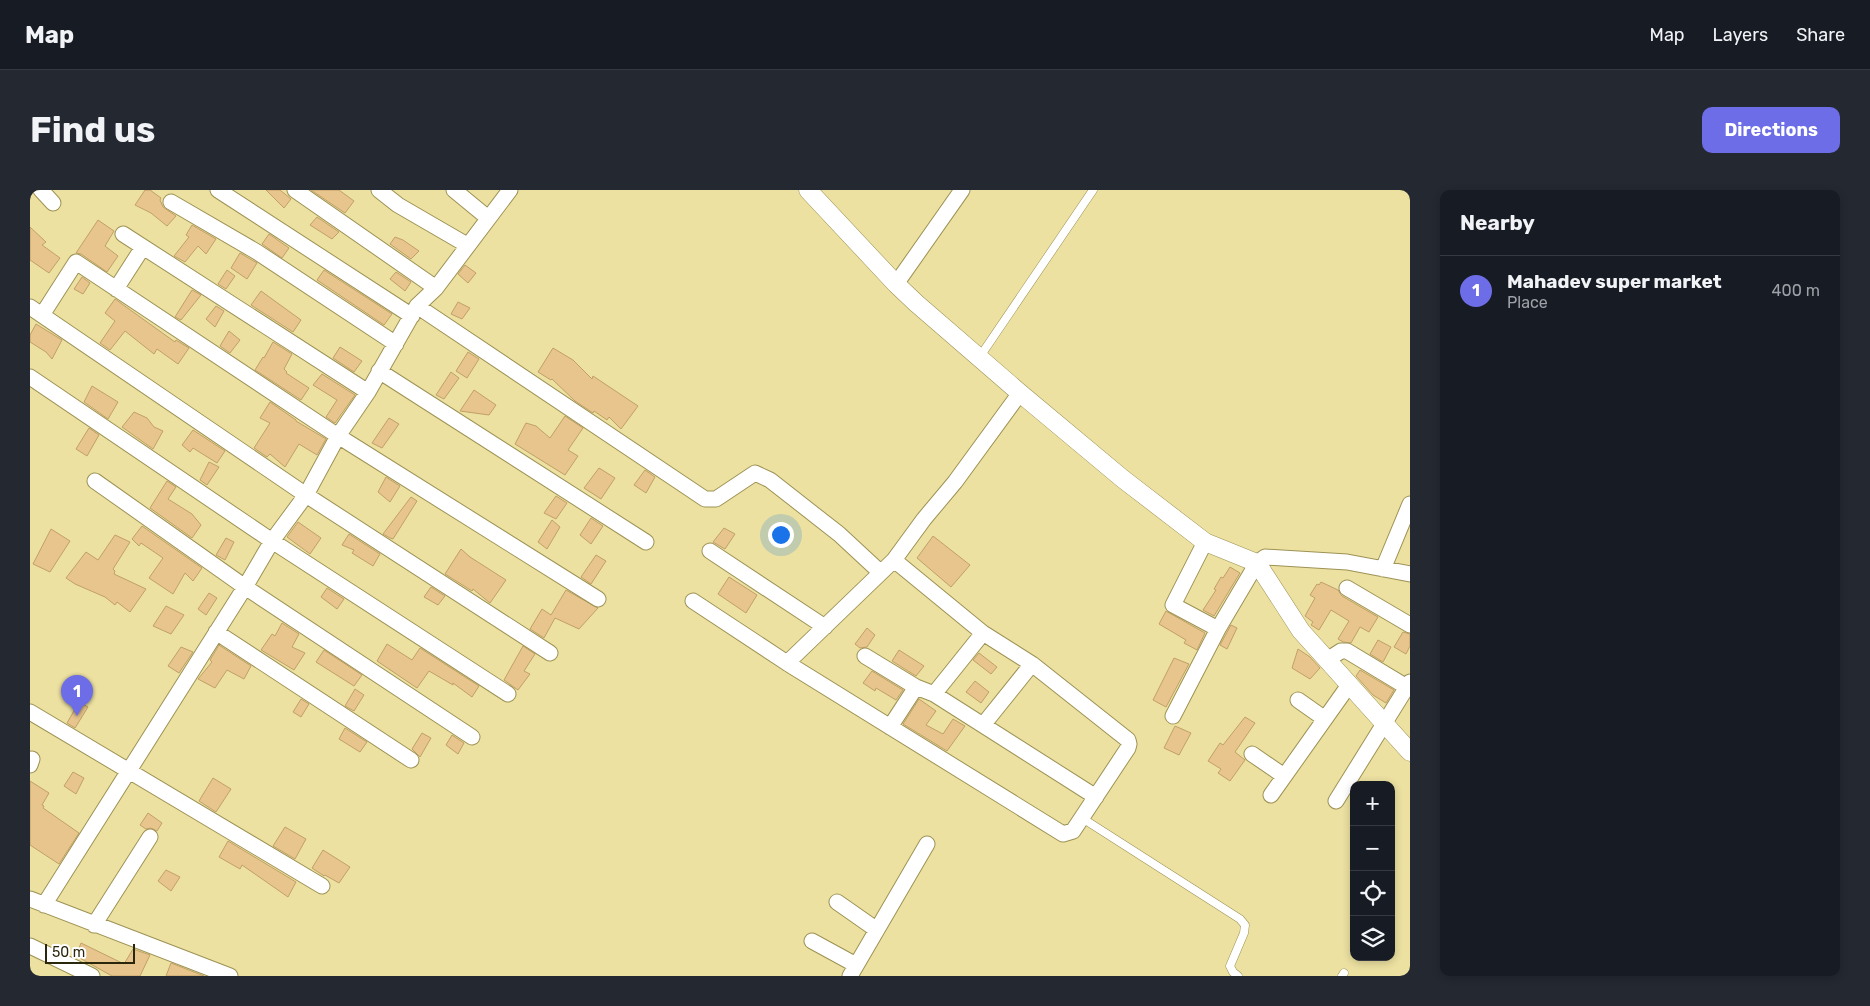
<!DOCTYPE html>
<html lang="en">
<head>
<meta charset="utf-8">
<style>
	body { margin:0; font-family:Rubik,sans-serif; background:#242831; color:#f1f3f6 }
	.controls { position:absolute; right:15px; bottom:15px; display:grid; overflow:hidden; border-radius:10px; box-shadow:0 2px 8px #0003 }
	.controls button { width:45px; height:45px; display:grid; place-items:center; padding:0; border:0; border-bottom:1px solid #363941; background:#171b24; color:#f1f3f6; font:25px sans-serif }
	.scale { position:absolute; left:15px; bottom:12px; width:90px; box-sizing:border-box; padding-left:5px; border:2px solid #2b270d; border-top:0; font-size:14px; line-height:18px; white-space:nowrap; color:#2b270d; -webkit-text-stroke:4px #fff; paint-order:stroke }
	.you { position:absolute; left:750px; top:344px; width:18px; height:18px; margin:-12px; border:4px solid #fff; border-radius:50%; background:#1a73e8; box-shadow:0 0 0 8px #1a73e833 }
	.badge { display:grid; place-items:center; width:32px; height:32px; border-radius:50%; background:#6c6de7; color:#fff; font-size:16px; font-weight:700 }
	.pin { position:absolute; translate:-50% -41px; filter:drop-shadow(0 1px 2px #0008) }
	.pin::after { content:''; position:absolute; top:26px; width:18px; height:15px; background:inherit; clip-path:polygon(0 0,100% 0,50% 100%) }
	.list { margin:0; padding:0; list-style:none }
	h2 { display:flex; justify-content:space-between; align-items:center; height:65px; margin:0; padding:0 20px; font-size:21px }
	h2 small { font-size:16px; font-weight:400; color:#9ea1a6 }
	.list li { display:grid; grid-template-columns:32px 1fr auto; gap:15px; align-items:center; box-sizing:border-box; height:70px; padding:0 20px; border-top:1px solid #363941 }
	.list b { display:block; font-size:19px; white-space:nowrap }
	.list p { margin:0; font-size:16px; white-space:nowrap; color:#9ea1a6 }
	.list em { font-size:16px; font-style:normal; color:#9ea1a6 }
	.icon { flex:none; width:28px; height:28px; fill:none; stroke:currentColor; stroke-width:2; stroke-linecap:round; stroke-linejoin:round }
	.map { position:relative; flex:none; width:1380px; height:786px; overflow:hidden; border-radius:10px }
	header { display:flex; align-items:center; gap:30px; box-sizing:border-box; height:70px; padding:0 25px; background:#171b24; border-bottom:1px solid #363941 }
	header strong { font-size:24px }
	nav { display:flex; gap:28px; margin-inline-start:auto; font-size:18px }
	.intro { display:flex; align-items:center; justify-content:space-between; box-sizing:border-box; height:120px; padding:0 30px }
	h1 { margin:0; font-size:35px }
	.button { padding:12px 22px; border-radius:10px; background:#6c6de7; color:#fff; font-size:18px; font-weight:700 }
	main { display:flex; gap:30px; padding:0 30px }
	aside { flex:1; background:#171b24; border-radius:10px; box-shadow:0 2px 8px #0003 }
	.map>svg:first-child { display:block }
</style>
</head>
<body>
<header>
<strong>Map</strong>
<nav><a>Map</a><a>Layers</a><a>Share</a></nav>
</header>
<div class="intro"><h1>Find us</h1><a class="button">Directions</a></div>
<main>
<div class="map">
<svg width="1380" height="786" viewBox="0 0 1380 786">
	<rect width="100%" height="100%" fill="#ece1a1"/>
	<path fill="#e7c58c" stroke="#c1a068" d="M115,0h5l11,8 -1,2 3,7 13,9 -9,10 -16,-13 -16,-8z
		M236,0h14l11,9 -7,9z
		M281,0h28l15,11 -9,12z
		M287,27l22,15 -7,7 -22,-14z
		M68,30l16,11 -9,15 13,10 -11,16 -26,-18 -5,-1z
		M162,35l24,14 -10,15 -8,-8 -13,16 -11,-6 15,-19 -3,-2z
		M0,37l16,15 -4,3 18,13 -11,15 -19,-13z
		M239,44l20,14 -7,10 -20,-14z
		M365,47l8,3 16,11 -8,8 -21,-15z
		M210,63l17,10 -10,16 -16,-11z
		M435,75l11,8 -8,10 -10,-9z
		M197,80l8,6 -9,13 -8,-5z
		M294,80l68,44 -8,11 -67,-45z
		M366,82l15,10 -6,9 -15,-12z
		M52,87l8,6 -7,11 -9,-5z
		M162,100l9,5 -20,25 -6,-3z
		M231,101l40,29 -8,12 -42,-27z
		M85,109l60,43 1,-2 13,8 -11,16 -21,-15 -3,5 -29,-23 -15,19 -10,-7 15,-22 -10,-8z
		M428,112l12,6 -8,11 -11,-5z
		M186,116l8,5 -9,16 -9,-8z
		M6,134l26,16 -10,19 -6,-7 -16,-10v-7z
		M199,141l11,9 -10,13 -10,-7z
		M243,152l19,12 -8,15 3,3 -1,1 23,15 -8,12 -46,-30 8,-13 1,1z
		M310,157l22,14 -8,11 -21,-14z
		M523,158l20,12 19,19 1,-3 45,30 -17,23 -12,-12 -2,3 -13,-9 -1,2 -18,-12 -23,-22 -1,1 -13,-8z
		M438,162l11,7 -12,19 -11,-7z
		M421,182l8,6 -15,21 -8,-4z
		M292,184l33,21 -20,28 -9,-6 11,-17 -24,-15z
		M62,196l26,16 -10,17 -24,-17z
		M444,200l22,15 -7,10 -29,-4z
		M240,212l26,18v1l30,18 -9,16 -18,-11 -14,23 -15,-13 -3,3 -13,-9 16,-25 -10,-5z
		M104,222l13,6 7,9 9,4 -10,18 -31,-22z
		M535,226l18,12 -15,22 10,6 -13,19 -50,-31 11,-21 10,3 14,12z
		M359,228l10,6 -17,24 -10,-5z
		M59,238l10,7 -12,21 -11,-7z
		M163,240l32,21 -8,12 -24,-15 -3,4 -8,-7z
		M179,272l10,5 -12,18 -7,-5z
		M569,278l16,10 -14,21 -17,-11z
		M615,280l10,7 -9,16 -12,-8z
		M356,287l14,9 -10,16 -12,-10z
		M137,291l9,6 -8,12 24,15 9,11 -9,13 -42,-30z
		M526,306l11,7 -11,16 -12,-6z
		M381,307l6,4 -24,38 -3,-1 -7,-4z
		M561,328l12,8 -12,18 -11,-9z
		M522,330l8,7 -13,22 -9,-7z
		M268,332l23,16 -11,16 -23,-17z
		M112,336l60,42 -9,13 -8,-8 -12,21 -24,-16 14,-20 -22,-15 -2,3 -7,-7z
		M694,338l11,6 -10,15 -12,-7z
		M21,339l19,12 -20,31 -17,-8z
		M319,344l31,20 -7,12 -21,-13 2,-3 -12,-5z
		M85,345l15,7 -17,27 2,2 -1,3 32,15 -16,23 -13,-10 -2,3 -10,-8 -30,-13 -9,-6 20,-26 12,8z
		M903,346l37,29 -19,22 -34,-29z
		M196,348l8,4 -9,18 -9,-5z
		M431,359l9,8 36,23 -16,23 -17,-14 -1,2 -27,-17z
		M566,365l10,6 -15,23 -10,-7z
		M1200,377l10,6 -26,43 -11,-6 13,-20 -2,-1 7,-12 2,1z
		M699,387l28,18 -11,18 -28,-19z
		M1291,392l17,8 4,6 36,21 -9,15 -9,-5 -9,16 -8,-1 -5,-3 11,-18 -18,-11 -12,20 -8,-5 2,-3 -8,-6 10,-18 -5,-3 7,-11 2,1z
		M401,397l14,9 -7,9 -14,-8z
		M297,398l17,11 -7,10 -16,-12z
		M536,400l32,18 -19,21 -24,-11 -11,20 -14,-9 12,-20 9,6z
		M179,403l8,5 -11,17 -8,-6z
		M136,416l18,9 -13,19 -18,-8z
		M1136,421l39,22 -8,17 -13,-7 2,-3 -27,-16z
		M252,433l17,11 -7,13 13,6 -11,17 -33,-20 11,-16 3,2z
		M1201,435l6,3 -10,21 -7,-4z
		M837,438l8,7 -8,12 -7,1 -5,-4z
		M1373,442l7,2v12l-4,8 -12,-7z
		M1348,450l13,7 -8,15 -13,-8z
		M357,454l25,16 8,-12 59,38 -7,11 -19,-14v2l-24,-14 -12,17 -40,-27z
		M189,455l32,21 -7,13 -17,-9 -12,18 -17,-9 14,-17 -2,-2z
		M493,456l12,8 -11,17 6,3 -12,16 -14,-10z
		M151,457l12,5 -14,21 -11,-7z
		M1268,459l12,8 10,11 -10,11 -18,-11z
		M294,460l38,25 -8,11 -38,-24z
		M869,460l25,16 -8,10 -24,-15z
		M949,463l18,14 -6,7 -18,-14z
		M1144,468l15,6 -23,43 -13,-7z
		M1330,480l34,20 -8,13 -13,-8 -17,-19z
		M842,481l31,19 -7,10 -20,-12 -1,3 -12,-8z
		M945,491l14,11 -8,11 -15,-11z
		M325,499l9,6 -10,16 -9,-5z
		M271,509l8,5 -8,13 -8,-5z
		M889,509l17,12 -10,14 17,9 10,-15 12,7 -18,25 -44,-27z
		M49,512l9,5 -13,21 -8,-5z
		M1215,527l10,6 -20,29 10,8 -15,21 -12,-8 3,-4 -13,-8 12,-18 3,2z
		M1145,536l16,7 -12,22 -15,-7z
		M315,538l22,14 -7,10 -21,-13z
		M392,543l9,5 -11,19 -8,-8z
		M422,545l12,8 -6,11 -12,-9z
		M43,582l11,6 -8,16 -12,-8z
		M183,588l18,11 -15,23 -17,-11z
		M0,591l19,12 -7,12 2,1 -1,2 36,25 -20,31 -29,-19z
		M118,623l14,10 -5,8 -6,-3 -5,1 -6,-4z
		M255,637l21,12 -11,20 -22,-13z
		M198,651l68,41 -8,15 -46,-32 -2,4 -21,-12z
		M293,660l27,17 -11,16 -14,-8 -1,1 -12,-8z
		M136,680l14,7 -9,14 -13,-10z
		M51,753l43,21 9,-15 17,6 -10,21h-28l-36,-20z
		M141,773l33,13h-38z"/>
	<g fill="none" stroke-linecap="round" stroke-linejoin="round">
		<g stroke="#9d9254" stroke-width="9">
			<path id="service" d="M949,168l114,-168
				M1052,628l158,101 5,6 -1,8 -14,33 3,6 5,4
				M1312,786l2,-3"/>
		</g>
		<g stroke="#9d9254" stroke-width="17">
			<path id="minor" d="M11,0l12,13
				M188,0l194,126
				M265,0l141,98
				M349,0l19,15 69,40
				M424,0l34,28
				M141,12l86,50 139,92
				M93,44l245,158
				M866,94l66,-94
				M86,99l27,-42
				M387,116l288,193h11l39,-26 15,7 69,54 41,38
				M0,117l276,188 244,158
				M12,125l34,-53 262,174 260,163
				M349,181l267,171
				M0,187l242,164 236,153
				M65,291l150,106 227,150
				M1175,352l-32,63 45,24
				M680,361l115,76
				M1353,379l27,-65
				M1317,398l63,37
				M663,411l94,62 276,171 10,-3 55,-83 1,-4 -1,-4 -96,-76 -49,-31 -89,-73
				M186,442l195,128
				M835,466l51,31 18,7 162,103
				M1297,470l14,-9h6l63,38
				M757,473l107,-103 30,-41 31,-37 65,-89
				M904,504l49,-61
				M1268,510l27,19
				M0,522l292,174
				M1143,526l45,-87 39,-66 8,-6 82,5 63,12
				M953,535l49,-61
				M860,537l26,-40
				M1222,564l32,22
				M0,575l2,-6
				M1241,605l78,-110
				M1306,611l74,-119
				M0,709l200,77
				M807,712l40,28
				M14,715l201,-318 27,-46 34,-46 32,-59 30,-44 49,-86 19,-18 74,-98
				M64,735l56,-88
				M782,751l44,24
				M0,756l62,30
				M820,786l77,-132"/>
		</g>
		<g stroke="#9d9254" stroke-width="19">
			<path id="tertiary" d="M778,0l88,94 20,19 104,90 103,86 82,63 52,21 44,68 109,121"/>
		</g>
		<use href="#service" stroke="#fff" stroke-width="8"/>
		<use href="#minor" stroke="#fff" stroke-width="15"/>
		<use href="#tertiary" stroke="#fff" stroke-width="18"/>
	</g>
</svg>
<div class="controls">
<button>+</button>
<button>−</button>
<button><svg class="icon" aria-label="locate" viewBox="0 0 24 24"><circle cx="12" cy="12" r="6"/><path d="M12 2v4M12 18v4M2 12h4M18 12h4"/></svg></button>
<button><svg class="icon" aria-label="layers" viewBox="0 0 24 24"><path d="M12 4l9 5-9 5-9-5zM3 14l9 5 9-5"/></svg></button>
</div>
<div class="scale">50 m</div>
<div class="you"></div>
<div class="pin badge" style="left:47px;top:526px">1</div>
</div>
<aside>
<h2>Nearby<small></small></h2>
<ul class="list">
<li><span class="badge">1</span><div><b>Mahadev super market</b><p>Place</p></div><em>400 m</em></li>
</ul>
</aside>
</main>
</body>
</html>
